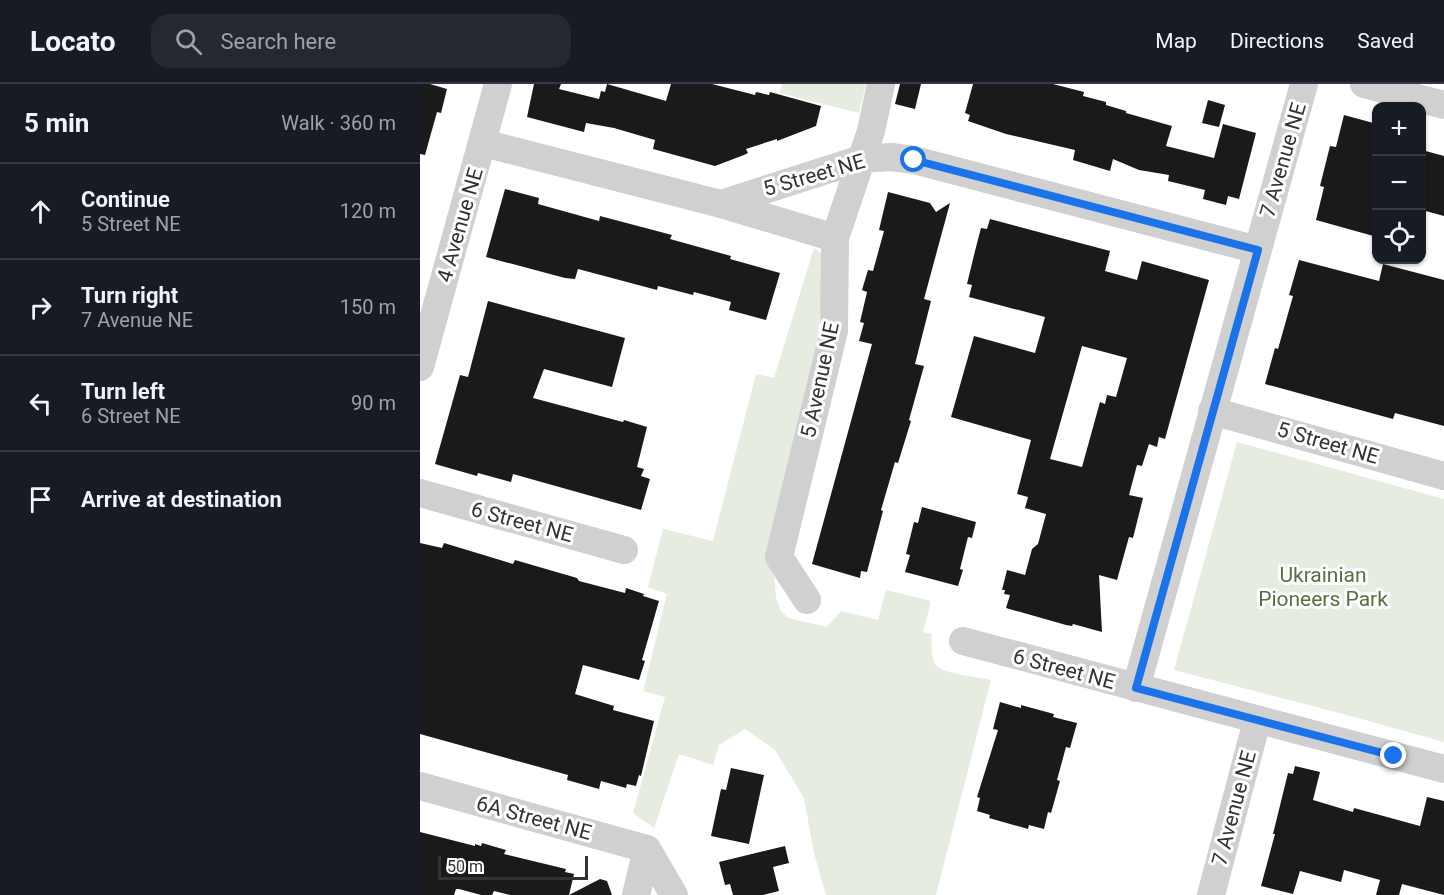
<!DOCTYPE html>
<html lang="en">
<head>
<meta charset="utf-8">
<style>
	body { margin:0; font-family:Roboto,sans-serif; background:#242831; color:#f1f3f6 }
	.controls { position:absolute; right:18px; top:18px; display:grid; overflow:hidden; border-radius:12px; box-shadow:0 2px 4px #0004 }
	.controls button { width:54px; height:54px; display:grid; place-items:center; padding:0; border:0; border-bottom:2px solid #363941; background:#171b24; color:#f1f3f6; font:30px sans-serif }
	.scale { position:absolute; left:18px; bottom:15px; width:150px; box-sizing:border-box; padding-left:6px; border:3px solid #333; border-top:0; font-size:16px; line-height:21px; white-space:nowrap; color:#333; -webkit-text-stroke:4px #fff; paint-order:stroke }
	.stop { position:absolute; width:18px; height:18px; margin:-14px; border:4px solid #1a73e8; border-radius:50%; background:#fff }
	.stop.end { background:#1a73e8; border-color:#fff; box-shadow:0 2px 6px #0008 }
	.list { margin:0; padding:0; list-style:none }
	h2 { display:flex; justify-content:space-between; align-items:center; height:78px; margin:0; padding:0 24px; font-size:26px }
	h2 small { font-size:20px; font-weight:400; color:#9ea1a6 }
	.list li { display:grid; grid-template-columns:39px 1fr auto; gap:18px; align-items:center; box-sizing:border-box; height:96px; padding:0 24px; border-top:2px solid #363941 }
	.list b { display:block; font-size:22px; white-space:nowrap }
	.list p { margin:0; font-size:20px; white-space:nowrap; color:#9ea1a6 }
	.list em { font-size:20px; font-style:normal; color:#9ea1a6 }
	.icon { flex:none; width:33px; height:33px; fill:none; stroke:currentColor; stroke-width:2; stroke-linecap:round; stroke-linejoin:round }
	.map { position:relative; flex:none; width:1024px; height:811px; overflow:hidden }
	header { display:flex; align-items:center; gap:36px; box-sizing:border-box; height:84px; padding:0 30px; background:#171b24; border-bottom:2px solid #363941 }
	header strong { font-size:28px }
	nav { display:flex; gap:33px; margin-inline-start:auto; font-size:21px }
	.search { width:420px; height:54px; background:#242831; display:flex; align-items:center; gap:15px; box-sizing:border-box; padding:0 21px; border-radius:18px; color:#9ea1a6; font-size:22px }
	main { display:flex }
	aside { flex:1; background:#171b24 }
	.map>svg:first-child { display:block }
</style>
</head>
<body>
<header>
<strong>Locato</strong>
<div class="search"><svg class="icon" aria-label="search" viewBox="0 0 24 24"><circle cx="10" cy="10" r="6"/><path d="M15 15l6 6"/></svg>Search here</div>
<nav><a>Map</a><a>Directions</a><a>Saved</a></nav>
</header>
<main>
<aside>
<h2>5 min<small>Walk · 360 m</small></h2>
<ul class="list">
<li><svg class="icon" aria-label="ahead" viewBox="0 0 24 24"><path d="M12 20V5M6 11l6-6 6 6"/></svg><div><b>Continue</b><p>5 Street NE</p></div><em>120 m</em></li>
<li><svg class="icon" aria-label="right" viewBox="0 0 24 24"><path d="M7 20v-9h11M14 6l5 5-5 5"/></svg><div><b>Turn right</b><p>7 Avenue NE</p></div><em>150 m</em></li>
<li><svg class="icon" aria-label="left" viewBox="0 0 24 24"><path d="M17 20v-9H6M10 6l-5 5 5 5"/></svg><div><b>Turn left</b><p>6 Street NE</p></div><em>90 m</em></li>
<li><svg class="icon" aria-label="arrive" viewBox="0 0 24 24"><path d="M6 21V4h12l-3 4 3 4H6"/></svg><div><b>Arrive at destination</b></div></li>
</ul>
</aside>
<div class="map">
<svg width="1024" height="811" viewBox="0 0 1024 811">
	<rect width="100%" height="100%" fill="#fff"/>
	<path fill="#e6ecdf" d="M362,0h84l-7,29 -79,-20z
		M394,164l9,7 2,15 -11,98 -41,188 3,42 5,13 7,7 39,9 14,-16 37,9 8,-30 45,11 -8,31 9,2c-1,9 -1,22 3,30 6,10 45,13 56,16l-55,215h-110l-12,-42 -10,-55 -29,-48 -30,-21 -26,16 -6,20 -34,-11 -25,74 -21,-15 32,-116 -22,-6 24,-97 -19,-7 15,-58 50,12 43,-167 18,4z
		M817,358l207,57v243l-97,-27 -173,-45z"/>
	<path fill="#1a1a1a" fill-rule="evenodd" d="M0,0h10l17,5 -6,24 -4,-1 -12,43 -5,-1z
		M114,0h27l-2,5 40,10 2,-8 4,1 2,-8 59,17 5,-17h41l43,11 1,-3 13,3 1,-3 51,14 -5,20 -39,15v-2l-31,10 2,4 -4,2 -29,11 -62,-17 2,-9 -41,-12 -28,-5 -2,9 -57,-15z
		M480,0h21l-6,25 -20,-5z
		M553,0h80l31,8 -1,4 23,6v3l20,6v2l46,13 -6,20 48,12 9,-34 33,9 -17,66 -11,-3 -2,9 -23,-6 2,-9 -37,-9 1,-6 -30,-5 -26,-11 -3,12 -37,-11 2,-10 -69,-16 -38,-13 2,-6 -5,-2z
		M788,16l17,5 -6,22 -17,-4z
		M924,31l33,9v113l-61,-17 8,-33 -4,-1 10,-40 6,1z
		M1002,66l22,6v60l-22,-6z
		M85,105l34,9 -1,6 61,17 1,-5 72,19 -2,4 61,17 -1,3 50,14 -14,47 -37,-10 2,-8 -37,-10 -1,3 -35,-9 -1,4 -79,-21 -3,10 -10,-1 -79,-21z
		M468,108l42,11 6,9 14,-9 -26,96 7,2 -16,63 9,2 -15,54 2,1 -13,42 -3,-1 -14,48 2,1 -16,61 -6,-1 -1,7 -48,-14 60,-220 -13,-3 5,-18 -4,-1 7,-30 -5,-2 6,-20 5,1 11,-40 -5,-1z
		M570,135l120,32 -5,20 32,9 5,-19 67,19 -44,159 -6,-2 -2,10 -8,-3 -7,22 -5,-1 -8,30 14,3 -10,40 -4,-1 -12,43 -18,-5 3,57 -29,-8 -1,2 -6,-1 -60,-17 4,-13 -6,-1 1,-4h-3l5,-20 18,5 7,-26 6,-5 8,-30 -21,-6 3,-11 -11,-3 14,-54 -80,-23 23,-81 61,17 10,-36 -76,-20 3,-12 -5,-1 8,-33 6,-23 6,1zM662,262l45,12 -11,39 -9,-2 -2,9 -5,-2 -18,65 -32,-8z
		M879,176l80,21 4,-17 61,16v146l-49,-13 -2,6 -128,-35 10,-36 3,1 15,-53 -4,-1z
		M68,217l137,37 -13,49 -68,-18 -11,29 90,24 1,-2 23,7 -10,40 7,2 -3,7 9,3 -9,31 -128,-36 -2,8 -33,-9 -1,3 -42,-12 25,-89 8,2z
		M502,423l54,15 -4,16 -4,-1 -8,32 3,1 -5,16 -53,-14 5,-17 -4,-1 8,-32 4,1z
		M0,459l22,5 2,-5 69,21 2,-4 62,18 2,3 46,12 1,-5 18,6 -1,2 16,5 -17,59 3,1 -6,19 -56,-15 -8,29 39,12 -1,4 41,11 -13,55 -2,-1 -3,11 -9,-2 -1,4 -25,-7 -2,8 -32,-9 1,-5 -148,-41z
		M580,618l21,6v-3l33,9 -1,3 24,6 -7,25 -4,-1 -9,33 3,1 -9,32 -3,-1 -4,17 -15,-4 -1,4 -39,-11 1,-3 -13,-4 3,-13 -3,-1 21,-67 -5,-1z
		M875,682l25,6 -7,28 40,12 1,-4 66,18 7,-29 17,4v94l-42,-11 -3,11h-23l4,-15 -36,-10 -3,12 -41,-11 -7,23 -32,-8 14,-52h-2l15,-61 5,1z
		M311,684l33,7 -15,69 -38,-8 10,-47 5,1z
		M0,748l55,14v-2l6,2 1,-3 24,7 -2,4 62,15 -1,3 9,2 -5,21 31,-16 7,2 5,14h-102l-16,-4 -2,4h-11l-22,-6h-3l-2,6h-34z
		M365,762l4,17 -16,4 6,24 -16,4h-30l-3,-11 -5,1 -6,-23z"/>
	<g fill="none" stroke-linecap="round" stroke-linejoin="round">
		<path stroke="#d0d0d0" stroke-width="28" d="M944,0l80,21
			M63,59l238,61 140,-45 30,-2 23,3 344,90
			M301,120l114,34
			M0,283l78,-283
			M792,327l232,65
			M0,409l204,57
			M387,516l-28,-43 55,-226 1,-93 36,-107 10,-47
			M543,557l481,128
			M716,604l168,-604
			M0,702l227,63
			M227,765l27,46
			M216,811l11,-46
			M791,811l46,-174"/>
	</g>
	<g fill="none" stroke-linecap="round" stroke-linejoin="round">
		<path stroke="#1a73e8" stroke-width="8" d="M494,76l344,90 -122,438 258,68"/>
	</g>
	<g text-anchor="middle" stroke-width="6" stroke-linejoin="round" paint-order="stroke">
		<g font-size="21" fill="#333" stroke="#fff">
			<text transform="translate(863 76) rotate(-74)" y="7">7 Avenue NE</text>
			<text transform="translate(394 91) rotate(-16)" y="7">5 Street NE</text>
			<text transform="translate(40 141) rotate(-74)" y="7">4 Avenue NE</text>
			<text transform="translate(400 296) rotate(-78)" y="7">5 Avenue NE</text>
			<text transform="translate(908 359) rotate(16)" y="7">5 Street NE</text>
			<text transform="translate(102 438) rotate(15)" y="7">6 Street NE</text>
			<text transform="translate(644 585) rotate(15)" y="7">6 Street NE</text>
			<text transform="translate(814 724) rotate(-75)" y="7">7 Avenue NE</text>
			<text transform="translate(114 734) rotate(15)" y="7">6A Street NE</text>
		</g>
		<g font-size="21" fill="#56703f" stroke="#fff">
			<text x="903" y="498">Ukrainian<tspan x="903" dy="24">Pioneers Park</tspan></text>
		</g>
	</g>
</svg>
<div class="controls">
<button>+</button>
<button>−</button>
<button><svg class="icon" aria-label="locate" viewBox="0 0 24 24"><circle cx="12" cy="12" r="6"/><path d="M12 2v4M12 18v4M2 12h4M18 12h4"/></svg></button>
</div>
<div class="scale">50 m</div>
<div class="stop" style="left:494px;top:76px"></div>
<div class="stop end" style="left:974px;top:672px"></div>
</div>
</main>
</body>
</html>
